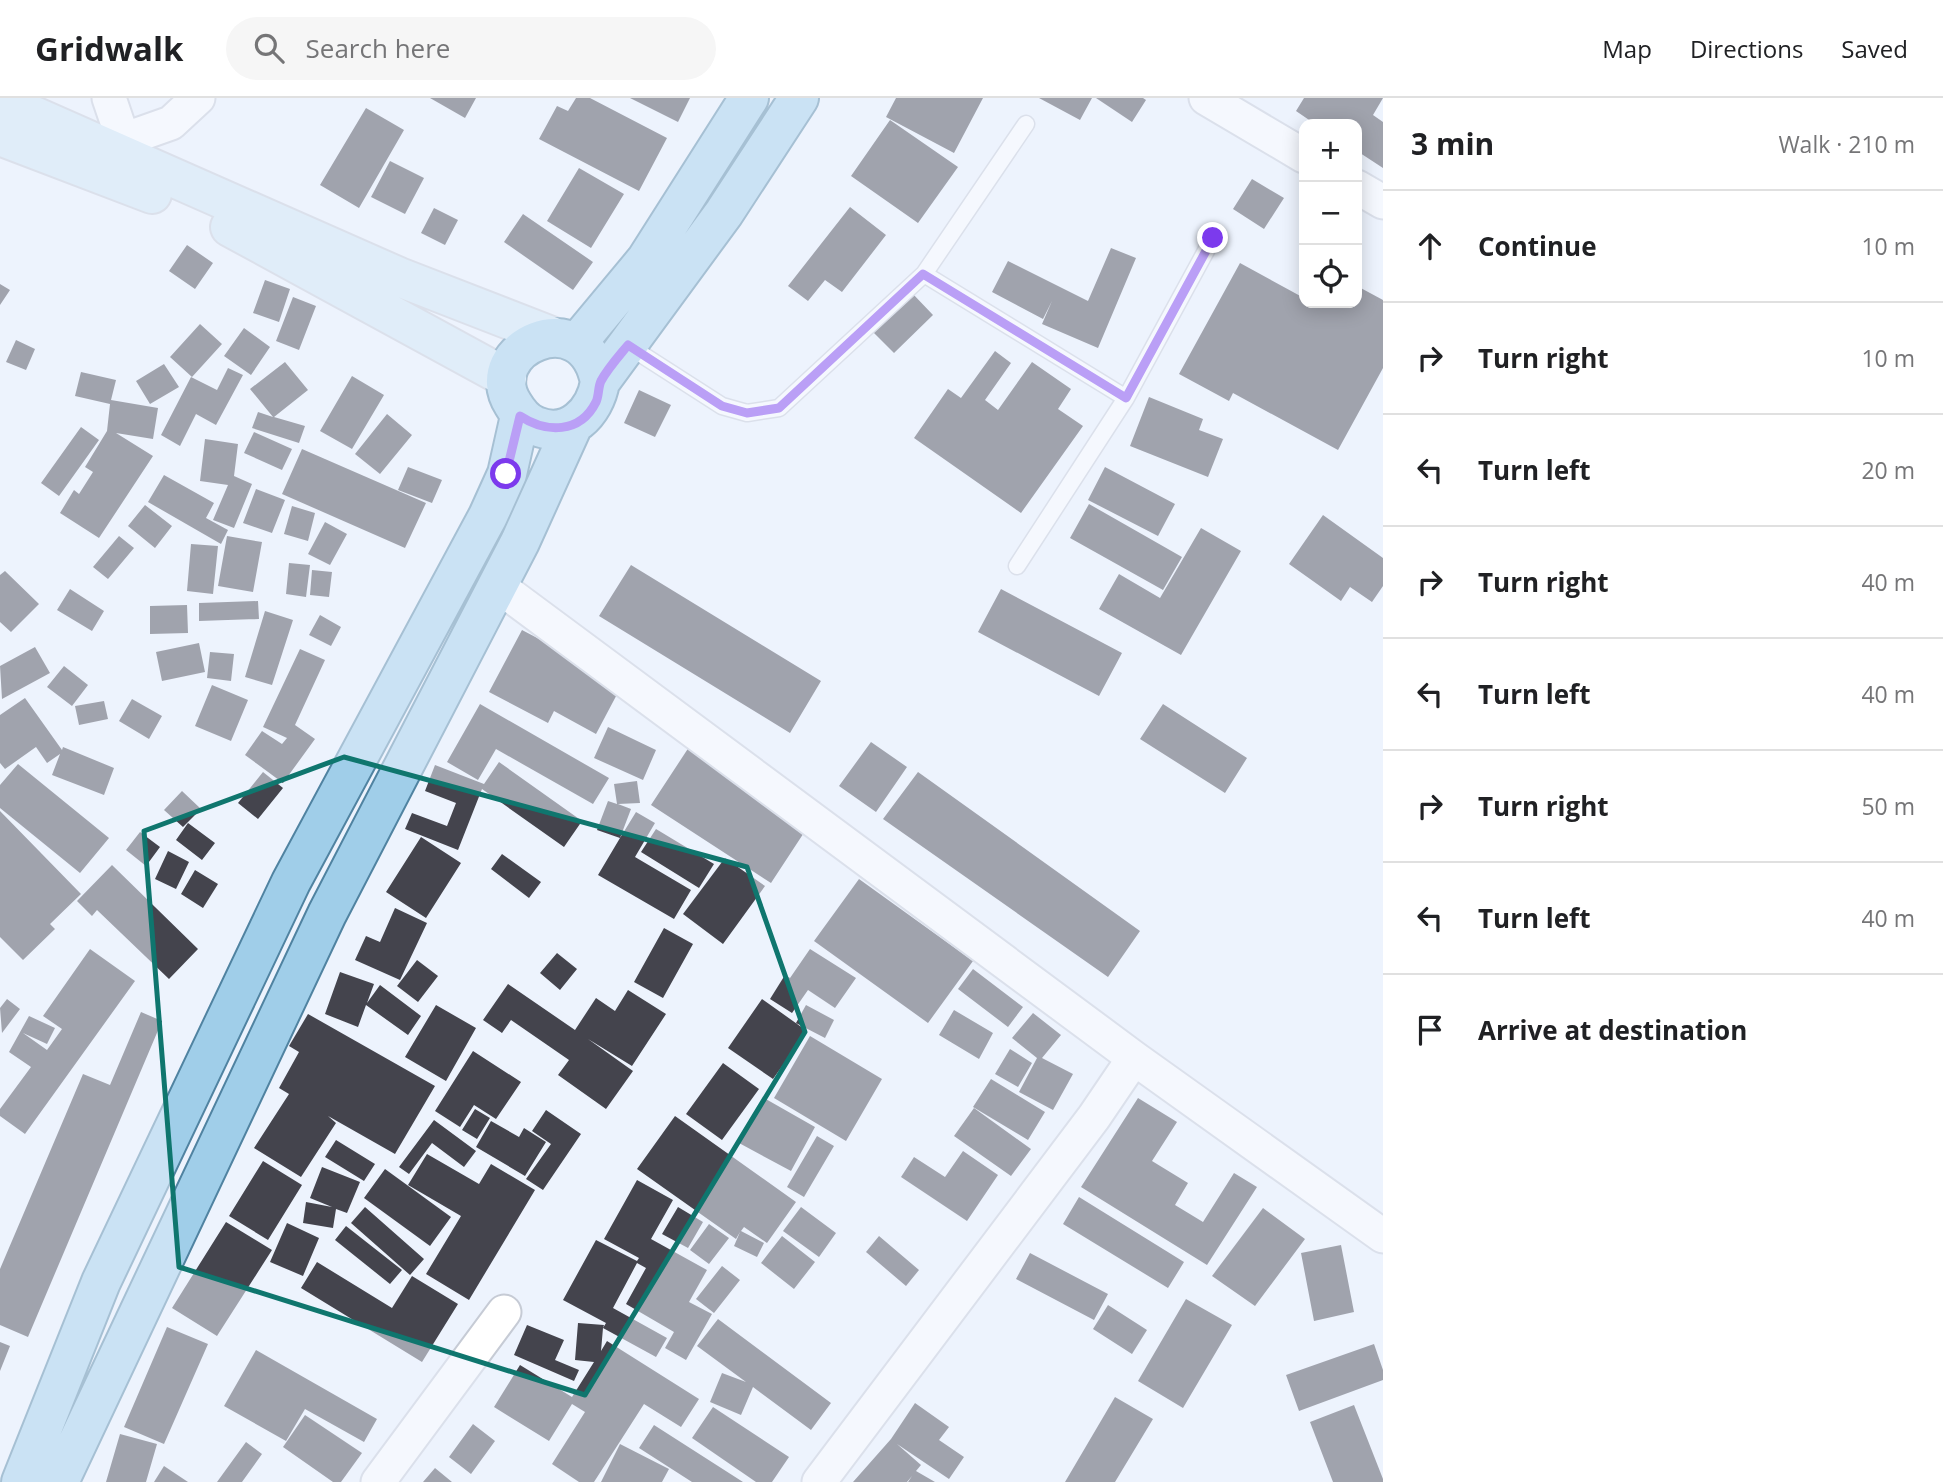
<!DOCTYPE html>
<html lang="en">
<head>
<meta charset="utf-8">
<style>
	body { margin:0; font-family:"Open Sans",sans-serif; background:#f6f6f6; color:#202124 }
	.controls { position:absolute; right:21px; top:21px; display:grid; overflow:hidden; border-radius:14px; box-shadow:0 4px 18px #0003 }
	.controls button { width:63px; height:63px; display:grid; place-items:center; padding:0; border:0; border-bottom:2px solid #e0e0e0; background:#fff; color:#202124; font:35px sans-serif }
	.stop { position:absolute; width:21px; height:21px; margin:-16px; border:5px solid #7c3aed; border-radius:50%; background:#fff }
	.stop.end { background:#7c3aed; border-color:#fff; box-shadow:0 2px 7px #0008 }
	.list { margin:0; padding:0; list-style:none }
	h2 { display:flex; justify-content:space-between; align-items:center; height:91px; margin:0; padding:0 28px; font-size:30px }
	h2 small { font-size:23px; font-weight:400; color:#757577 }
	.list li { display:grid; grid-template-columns:46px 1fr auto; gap:21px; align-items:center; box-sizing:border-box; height:112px; padding:0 28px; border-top:2px solid #e0e0e0 }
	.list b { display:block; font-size:26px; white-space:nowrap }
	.list em { font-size:23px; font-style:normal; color:#757577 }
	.icon { flex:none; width:38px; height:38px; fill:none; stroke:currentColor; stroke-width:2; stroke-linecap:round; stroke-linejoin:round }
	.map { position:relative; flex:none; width:1383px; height:1384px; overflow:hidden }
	header { display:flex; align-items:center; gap:42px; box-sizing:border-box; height:98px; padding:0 35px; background:#fff; border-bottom:2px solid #e0e0e0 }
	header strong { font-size:33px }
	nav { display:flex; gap:38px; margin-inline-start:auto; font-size:24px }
	.search { width:490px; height:63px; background:#f6f6f6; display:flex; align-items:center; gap:18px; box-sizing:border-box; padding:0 24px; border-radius:38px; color:#757577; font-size:26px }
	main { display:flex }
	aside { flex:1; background:#fff }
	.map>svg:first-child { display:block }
</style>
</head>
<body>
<header>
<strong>Gridwalk</strong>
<div class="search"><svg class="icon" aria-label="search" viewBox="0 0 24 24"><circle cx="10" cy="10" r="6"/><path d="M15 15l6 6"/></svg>Search here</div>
<nav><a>Map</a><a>Directions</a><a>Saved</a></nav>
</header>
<main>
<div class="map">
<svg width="1383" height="1384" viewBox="0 0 1383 1384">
	<rect width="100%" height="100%" fill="#edf3fd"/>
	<path fill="#44444d" d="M430,0h46l-11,20z
		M576,0h14l77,40 -28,53 -100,-52 18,-33 11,5z
		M630,0h60l-12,24z
		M896,0h87l-29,55 -68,-36z
		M1039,0h53l-12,22z
		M1096,0h47l3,2 -14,22z
		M1304,0h79l-10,17 10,7v46l-26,-17v-27h-42l-19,-13z
		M366,10l38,22 -45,78 -39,-23z
		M890,22l68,47 -40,56 -67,-47z
		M390,63l34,17 -19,36 -34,-17z
		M579,70l45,26 -33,54 -44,-27z
		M1252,81l32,19 -20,31 -31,-20z
		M850,109l36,28 -44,57 -17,-12 -17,21 -20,-15z
		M434,110l24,12 -13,25 -24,-12z
		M523,116l70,48 -20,28 -69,-48z
		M187,147l26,18 -18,26 -26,-18z
		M1111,150l25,10 -38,90 -56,-24 10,-23 -9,18 -51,-27 16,-31 80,40z
		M1240,165l64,35v5h53v-17l26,14v68l-45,82 -105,-57 -4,8 -50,-27z
		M265,182l25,9 -11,33 -26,-9z
		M0,186l10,6 -10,15z
		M912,195l21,22 -39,38 -21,-21z
		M293,199l23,9 -17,44 -23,-9z
		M200,226l22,20 -30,33 -22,-20z
		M244,230l26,19 -19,28 -27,-19z
		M16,242l19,9 -9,21 -20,-8z
		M995,253l16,12 -26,37 13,10 34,-48 39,27 -13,20 25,17 -62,87 -107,-75 34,-49 13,9z
		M285,264l23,28 -34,27 31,9 -6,17 -47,-15 6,-16 15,5 -23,-28z
		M164,266l15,23 -29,17 -14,-23z
		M228,270l15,7 -27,50 -20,-11 -16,32 -19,-11 30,-58 26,13z
		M81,274l35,8 -5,20 47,8 -5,31 -37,-6 37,23 -54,82 -39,-25 14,-23 5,4 14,-22 -8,-5 22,-36 3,-27 -35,-8z
		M352,278l32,19 -32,54 -32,-18z
		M639,292l32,15 -16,32 -31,-14z
		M1149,299l54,22 -4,11 24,9 -15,38 -78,-31z
		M387,316l25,21 -32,39 -25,-20z
		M81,329l18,13 -40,56 -18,-13z
		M254,334l38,17 -10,21 -38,-17z
		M205,341l33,5 -4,32 18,8 -18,44 -21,-8 15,-35 -28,-4z
		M302,351l124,54 -21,45 -123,-54z
		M408,369l34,13 -10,23 -34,-13z
		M1105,369l70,37 -17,32 -70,-36z
		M164,377l50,28 -8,15 22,12 -7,14 -73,-42z
		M256,391l29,11 -13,33 -29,-10z
		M1089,406l93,53 -19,33 -93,-52z
		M145,407l27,21 -17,22 -27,-22z
		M292,408l23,7 -7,28 -24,-7z
		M1323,417l60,43v28l-11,16 -22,-15 -9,14 -52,-37z
		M325,424l22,12 -17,31 -22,-11z
		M1201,430l40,23 -60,104 -82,-46 20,-35 41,24z
		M119,438l15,12 -26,31 -15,-12z
		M227,438l35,6 -9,50 -35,-6z
		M191,446l27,2 -5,48 -26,-3z
		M289,465l21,2 -4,32 -20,-3z
		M631,467l190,116 -31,52 -191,-117z
		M312,472l20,2 -3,25 -19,-2z
		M5,473l34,33 -28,28 -11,-10v-47z
		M70,491l34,22 -12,20 -35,-21z
		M1001,491l121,64 -23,43 -121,-64z
		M258,503l1,18 -60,2v-18z
		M187,507l1,28 -38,1v-28z
		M265,513l28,9 -21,65 -27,-8z
		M320,517l21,12 -10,19 -22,-11z
		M522,532l101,53 -27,51 -42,-23 -6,12 -59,-31z
		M199,545l6,29 -43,9 -6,-29z
		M35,549l15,26 -48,26 -2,-33z
		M300,551l25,11 -30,65 20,14 -32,44 -38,-28 17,-24 20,13 5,-6 -24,-11z
		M210,554l24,2 -3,27 -24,-3z
		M64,568l24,19 -16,21 -25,-19z
		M212,587l36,15 -17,41 -36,-15z
		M25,600l37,52 1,-3 51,21 -10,27 -52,-20 8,-21 -13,9 -11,-16 -31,22 -5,-6v-48z
		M132,601l30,17 -13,23 -30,-18z
		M104,603l4,18 -29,6 -4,-19z
		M480,606l129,74 -16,26 -97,-55 -18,31 -31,-18z
		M1163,606l84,54 -22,35 -85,-54z
		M608,629l48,23 -13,30 -49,-22z
		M871,644l36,25 -31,45 -37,-26z
		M691,646l120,78 -40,61 -120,-78z
		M499,664l83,59 -18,26 -82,-58 -24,61 -53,-21 7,-16 35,13 9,-23 -31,-12 10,-26 49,19z
		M18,666l91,74 -29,35 -80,-65v-23z
		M263,674l20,16 -25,31 -20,-16z
		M918,674l222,159 -32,46 -225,-158z
		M637,683l3,22 -22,1 13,5 -11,29 16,-26 19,11 -20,34 56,33 -17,29 -76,-44 22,-37 -23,-8 11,-29 9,3 -3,-20z
		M182,693l19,18 -18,18 -19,-17z
		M0,713l81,83 -31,30 5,5 -32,31 -23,-23z
		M188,725l27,20 -13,17 -26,-20z
		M656,731l58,35 -15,24 -58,-36z
		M140,734l20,15 -14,19 -20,-16z
		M421,739l40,26 -35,55 -40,-26z
		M168,753l21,11 -13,27 -21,-10z
		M502,756l39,28 -12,16 -38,-29z
		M725,760l40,28 -42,58 -40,-30z
		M112,767l86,84 -29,30 -72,-69 -5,6 -15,-15z
		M195,772l23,14 -15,24 -22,-14z
		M859,781l114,82 -45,62 -114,-82z
		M395,810l32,15 -27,57 -45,-20 11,-24 14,6z
		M664,830l29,16 -30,54 -29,-16z
		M90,851l45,32 -110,153 -25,-18v-7l31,-42 -22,-15 20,-36 26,12 -8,16 -24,-11 24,17 15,-21 -19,-13z
		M810,851l46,29 -21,30 -27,-18 -16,23 -22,-14 15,-24 5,3z
		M557,855l20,16 -17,21 -20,-17z
		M417,862l21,16 -20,26 -21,-16z
		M973,871l50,38 -15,20 -50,-38z
		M340,874l34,12 -7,19 13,-18 41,31 -13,19 -42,-30 -8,22 -33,-13z
		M508,886l67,46 21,-32 19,13 13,-21 38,24 -34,52 -44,-27 45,32 -27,38 -48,-34 11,-15 -58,-40 -9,13 -19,-13z
		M7,901l13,10 -18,24 -2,-25z
		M762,901l45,32 -34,48 -45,-31z
		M436,907l40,23 -30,53 -41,-24z
		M806,907l28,15 -9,18 -29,-15z
		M954,912l39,23 -14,26 -40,-24z
		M141,914l21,9 -134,316 -28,-12v-56l83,-195 27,11z
		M1033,915l28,22 -19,23 31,16 -20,36 -34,-18 18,-34 -25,-20z
		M308,916l127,72 -40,68 -67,-38 8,7 -35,54 -47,-29 35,-54 -10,-6 20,-36 -10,-6z
		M810,938l72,43 -36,62 -72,-43z
		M1010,951l22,14 -14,24 -23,-13z
		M473,953l48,31 -25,37 -22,-14 -14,22 -25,-16z
		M723,965l36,26 -37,51 -36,-26z
		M991,981l54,33 -17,28 -55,-33z
		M764,1000l51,29 -24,44 -52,-28z
		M1138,1000l39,24 -25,39 36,22 -13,22 28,17 31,-49 23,14 -50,78 -126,-78z
		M974,1010l57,41 -20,27 -57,-40z
		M475,1011l15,9 -13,21 -15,-9z
		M546,1012l35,24 -38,56 -17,-11 25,-35 -19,-13z
		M675,1018l121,86 -29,41 -23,-16 -3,4 23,12 -7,14 -23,-11 6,-14 -4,7 -99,-70z
		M434,1022l42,31 -12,16 -32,-24 -23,31 -10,-7z
		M491,1023l28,16 5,-9 22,14 -21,34 -49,-29z
		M817,1038l17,10 -30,51 -17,-10z
		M336,1042l39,24 -11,17 -39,-24z
		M963,1053l35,24 -31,46 -66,-44 13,-20 31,20z
		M427,1056l52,30 12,-20 44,26 -66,110 -43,-26 35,-58 -53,-31z
		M263,1063l39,24 -34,55 -39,-24z
		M322,1069l38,15 -13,31 -11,-4 -3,19 -30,-5 3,-21 26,5 -22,-9z
		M385,1071l66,48 -21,29 -66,-48z
		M637,1082l36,20 -22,39 56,31 -18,32 23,12 -26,46 -21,-12 9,-16 -48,-28 20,-36 -9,-5 -24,45 54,30 -11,19 -53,-29 -2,23 6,-10 92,58 -18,28 -37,-23 -50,78h-15l-27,-18 33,-52 -13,-8 -23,37 -55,-34 26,-42 52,32 22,-35 -19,-2 3,-37 26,2 -1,3 3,-5 -43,-23 33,-60 41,21 2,-3 -35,-19z
		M1079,1099l105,65 -16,26 -105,-64z
		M365,1109l59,52 -14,16 -59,-52z
		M678,1109l25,15 -15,26 -26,-14z
		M801,1109l35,26 -17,24 -36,-26z
		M1263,1110l42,31 -50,67 -43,-30z
		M226,1124l46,28 -55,86 -45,-28z
		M287,1125l32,15 -16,38 -33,-14z
		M709,1126l20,14 -20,26 -19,-14z
		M346,1128l56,44 -12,14 -55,-44z
		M782,1138l33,26 -21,27 -33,-26z
		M879,1138l40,34 -13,16 -40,-34z
		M1341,1147l13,67 -40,9 -13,-68z
		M1030,1155l78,41 -14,26 -78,-41z
		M317,1164l75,46 20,-32 46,28 -36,58 -121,-74z
		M722,1168l18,14 -26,33 -18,-14z
		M1186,1201l46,26 -49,83 -45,-27z
		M1108,1207l39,25 -15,24 -39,-25z
		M718,1221l113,84 -20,27 -58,-43 -12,28 -31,-13 12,-29 24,9 -49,-36z
		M527,1227l37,15 -9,20 24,10 -5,11 -60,-26z
		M167,1229l41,17 -44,100 -40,-17z
		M0,1244l10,4 -10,25z
		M1374,1246l9,26v10l-84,31 -13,-36z
		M256,1252l121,69 -13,23 -59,-33 -19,32 -62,-35z
		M1115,1299l38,22 -38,63h-50z
		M915,1305l34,24 -10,13 25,17 -15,22 -52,-35 24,21 -5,6 19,11h-27l4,-6 -5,6h-54l38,-43z
		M1354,1307l29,74v3h-50l-23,-60z
		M713,1309l76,50 -17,25h-16l-64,-44z
		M305,1317l57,38 -21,29h-8l-50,-35z
		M473,1326l22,17 -24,33 -22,-17z
		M654,1327l89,57h-51l-53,-34z
		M120,1336l37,10 -11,38h-40z
		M246,1344l16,12 -20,28h-25z
		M620,1346l49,25 -7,13h-61z
		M164,1368l24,16h-34z
		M435,1370l17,14h-29z"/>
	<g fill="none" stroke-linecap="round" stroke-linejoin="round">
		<g stroke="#c6cbd5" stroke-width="19">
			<path id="lane" d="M924,176l202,124
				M627,247l95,61 25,7 32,-5 145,-134 102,-150
				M1017,468l109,-168 87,-160"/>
		</g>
		<g stroke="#c6cbd5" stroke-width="37">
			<path id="street" d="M109,0l20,59
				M1206,0l98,58
				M123,42l48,-17 27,-25
				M1357,89l26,15
				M498,488l636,472 249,178
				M378,1384l126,-170
				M819,1384l275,-365 40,-59"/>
		</g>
		<g stroke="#c6cbd5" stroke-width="42">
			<path id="secondary" d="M0,3l399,176 152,59
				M0,38l152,58
				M230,129l277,151"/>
		</g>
		<g stroke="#5083a1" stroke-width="42">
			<path id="primary" d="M577,245l69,-83 103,-162
				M600,284c-16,-83 -122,-33 -87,22 6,10 12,18 23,22 33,14 59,-14 64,-44l124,-169 75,-115
				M21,1384l80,-200 190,-400 197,-366 19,-42 13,-58
				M59,1384l268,-568 193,-372 53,-117"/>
		</g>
		<use href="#lane" stroke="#fff" stroke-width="16"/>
		<use href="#street" stroke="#fff" stroke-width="33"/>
		<use href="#secondary" stroke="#d0e7f4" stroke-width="38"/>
		<use href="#primary" stroke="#a0cee9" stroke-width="38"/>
	</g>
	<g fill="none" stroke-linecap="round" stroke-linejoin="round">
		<path stroke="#7c3aed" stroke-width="9" d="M506,376l14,-58c26,17 60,18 76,-14 3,-6 2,-15 5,-21 7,-13 18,-25 27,-36l94,61 25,7 32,-5 144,-134 203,124 87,-160"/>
	</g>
	<path d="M0 0H1383V1384H0ZM344,659l403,110 58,165 -220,363 -406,-128 -35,-436z" fill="#edf3fd" fill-opacity=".55" fill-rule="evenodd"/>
	<path fill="none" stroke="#0f766e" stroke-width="5" stroke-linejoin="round" d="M344,659l403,110 58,165 -220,363 -406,-128 -35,-436z"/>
</svg>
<div class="controls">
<button>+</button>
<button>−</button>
<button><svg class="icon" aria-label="locate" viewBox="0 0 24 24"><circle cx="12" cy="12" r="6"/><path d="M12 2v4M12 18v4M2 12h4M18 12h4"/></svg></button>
</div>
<div class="stop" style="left:506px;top:376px"></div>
<div class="stop end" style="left:1213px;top:140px"></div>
</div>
<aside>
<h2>3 min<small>Walk · 210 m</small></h2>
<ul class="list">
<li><svg class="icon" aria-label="ahead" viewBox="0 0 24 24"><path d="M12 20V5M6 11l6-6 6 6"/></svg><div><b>Continue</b></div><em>10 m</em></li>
<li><svg class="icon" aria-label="right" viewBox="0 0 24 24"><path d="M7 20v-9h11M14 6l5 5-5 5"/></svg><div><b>Turn right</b></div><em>10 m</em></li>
<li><svg class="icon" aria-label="left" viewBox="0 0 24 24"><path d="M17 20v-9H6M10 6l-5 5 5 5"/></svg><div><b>Turn left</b></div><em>20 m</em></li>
<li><svg class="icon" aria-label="right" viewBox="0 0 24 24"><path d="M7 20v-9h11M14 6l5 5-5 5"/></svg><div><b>Turn right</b></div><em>40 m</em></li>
<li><svg class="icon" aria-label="left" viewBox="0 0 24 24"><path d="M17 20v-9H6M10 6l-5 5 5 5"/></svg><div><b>Turn left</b></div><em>40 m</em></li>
<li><svg class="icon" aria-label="right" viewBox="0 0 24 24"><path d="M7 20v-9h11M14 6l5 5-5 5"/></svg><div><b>Turn right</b></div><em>50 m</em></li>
<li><svg class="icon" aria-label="left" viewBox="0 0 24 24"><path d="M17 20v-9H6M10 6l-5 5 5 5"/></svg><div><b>Turn left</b></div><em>40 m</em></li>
<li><svg class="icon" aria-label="arrive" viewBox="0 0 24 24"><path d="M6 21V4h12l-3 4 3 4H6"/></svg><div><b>Arrive at destination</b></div></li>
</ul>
</aside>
</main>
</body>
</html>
